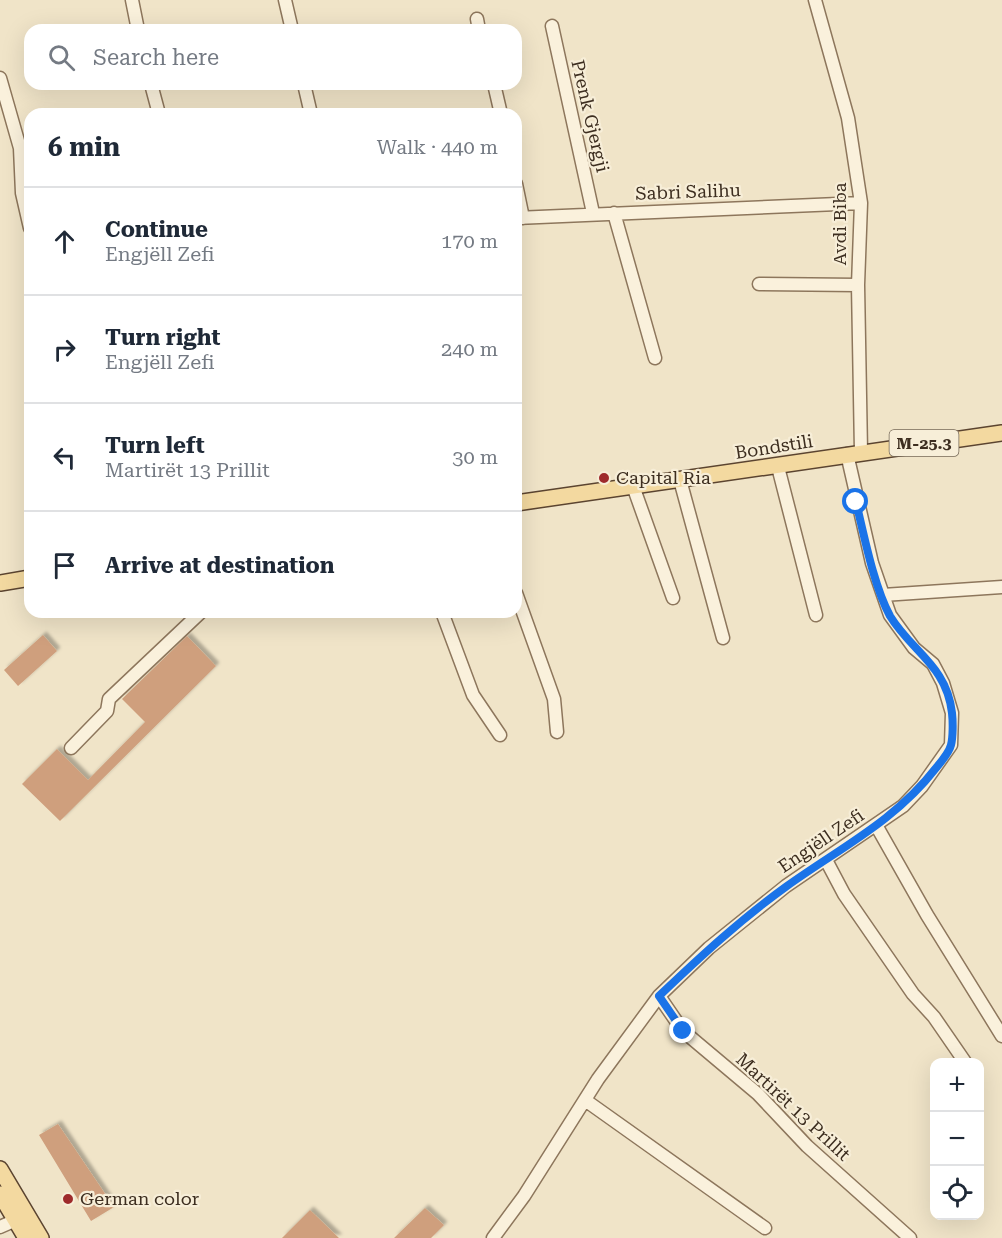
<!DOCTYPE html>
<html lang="en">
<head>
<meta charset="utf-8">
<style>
	body { margin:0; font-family:"Roboto Serif",serif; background:#f6f6f7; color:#1f2937 }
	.controls { position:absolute; right:18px; bottom:18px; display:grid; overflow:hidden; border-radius:12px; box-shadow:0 6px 24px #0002 }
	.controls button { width:54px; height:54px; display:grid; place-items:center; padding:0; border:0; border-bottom:2px solid #e0e1e3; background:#fff; color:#1f2937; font:30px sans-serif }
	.stop { position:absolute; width:18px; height:18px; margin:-14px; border:4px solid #1a73e8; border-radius:50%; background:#fff }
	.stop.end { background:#1a73e8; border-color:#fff; box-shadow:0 2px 6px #0008 }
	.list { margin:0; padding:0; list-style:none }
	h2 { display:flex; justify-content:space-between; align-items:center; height:78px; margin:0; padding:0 24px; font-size:26px }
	h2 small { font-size:20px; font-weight:400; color:#747a83 }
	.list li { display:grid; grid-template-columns:39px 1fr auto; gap:18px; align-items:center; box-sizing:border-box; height:108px; padding:0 24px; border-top:2px solid #e0e1e3 }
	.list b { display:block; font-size:22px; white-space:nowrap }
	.list p { margin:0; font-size:20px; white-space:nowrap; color:#747a83 }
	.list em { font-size:20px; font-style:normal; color:#747a83 }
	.icon { flex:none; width:33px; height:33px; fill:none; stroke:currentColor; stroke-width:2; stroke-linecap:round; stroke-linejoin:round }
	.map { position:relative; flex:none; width:1002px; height:1238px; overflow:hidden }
	.search { position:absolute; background:#fff; box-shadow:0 6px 24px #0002; left:24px; top:24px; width:498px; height:66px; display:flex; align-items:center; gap:15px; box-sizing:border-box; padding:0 21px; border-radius:18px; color:#747a83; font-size:22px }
	.panel { position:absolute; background:#fff; box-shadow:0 6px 24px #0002; left:24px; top:108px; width:498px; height:510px; border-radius:18px }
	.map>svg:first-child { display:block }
</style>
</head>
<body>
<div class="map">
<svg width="1002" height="1238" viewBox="0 0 1002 1238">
	<defs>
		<filter id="shadow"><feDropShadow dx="3.5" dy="-3.5" stdDeviation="1.5" flood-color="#0004"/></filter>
	</defs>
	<rect width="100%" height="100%" fill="#f0e4c8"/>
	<path fill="#cf9f7d" filter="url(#shadow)" d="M43,635l14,16 -39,35 -14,-16z
		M187,636l29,30 -156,155 -38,-37 35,-35 31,31 57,-58 -23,-23z
		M58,1124l56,83 -23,14 -52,-86z
		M425,1208l19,17 -13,13h-37z
		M310,1210l29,28h-57z"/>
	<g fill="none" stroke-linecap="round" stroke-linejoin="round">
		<g stroke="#8d765c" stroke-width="15">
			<path id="minor" d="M132,0l6,30
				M285,0l7,30
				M815,0l33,118 13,85 -3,82 3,167
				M477,19l2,11
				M552,26l41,187
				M0,78l20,70 2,45 8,35
				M151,84l8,30
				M304,84l7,30
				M494,84l7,30
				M516,184l7,34
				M614,213l41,145
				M516,218l345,-15
				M759,284l99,1
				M778,467l38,148
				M680,480l43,158
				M633,486l40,112
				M516,593l38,106 3,33
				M883,595l119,-8
				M442,612l31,83 27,40
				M71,748l36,-37 2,-12 92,-87
				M876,825l51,90 75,121
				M826,860l18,34 69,100 21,23 31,45
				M659,996l24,35 75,63 49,52 103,92
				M585,1100l180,128
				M0,1227l16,-7
				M493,1238l31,-42 74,-117 61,-83 50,-48 77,-62 117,-80 19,-20 29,-41 1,-32 -9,-30 -10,-19 -19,-16 -24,-33 -18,-52 -25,-109"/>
		</g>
		<g stroke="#5b4430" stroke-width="18">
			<path id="major" d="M516,503l486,-70
				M0,583l30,-5
				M0,1169l41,69
				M0,1194l26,44"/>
		</g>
		<use href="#minor" stroke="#faf1dc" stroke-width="12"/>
		<use href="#major" stroke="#f3d9a0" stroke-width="15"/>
	</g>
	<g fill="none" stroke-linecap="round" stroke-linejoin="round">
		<path stroke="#1a73e8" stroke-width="8" d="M683,1031l-24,-35c41,-39 82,-77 128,-110 53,-38 108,-65 149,-118 5,-6 13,-15 15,-23 2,-8 2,-23 1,-32 -5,-47 -40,-61 -62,-97 -16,-29 -26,-81 -34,-114"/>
	</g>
	<g fill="#9e2a2b" stroke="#f7eed8" stroke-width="2">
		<circle cx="604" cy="478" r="6"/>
		<circle cx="68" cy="1199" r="6"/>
	</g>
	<g text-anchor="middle" stroke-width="4.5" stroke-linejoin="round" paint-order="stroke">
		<rect fill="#f7eed8" stroke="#756857" stroke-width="1.5" x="889.5" y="430" width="69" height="26" rx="4.5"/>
		<g font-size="16" font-weight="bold" fill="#3d2e20">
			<text x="924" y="449">M-25.3</text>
		</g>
		<g font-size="18" fill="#3d2e20" stroke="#f7eed8">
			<text transform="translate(590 116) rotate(77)" y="6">Prenk Gjergji</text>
			<text transform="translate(688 192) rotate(-2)" y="6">Sabri Salihu</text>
			<text transform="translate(840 224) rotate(-90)" y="6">Avdi Biba</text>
			<text transform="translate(774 447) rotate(-9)" y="6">Bondstili</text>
			<text transform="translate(821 841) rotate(-34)" y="6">Engjëll Zefi</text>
			<text transform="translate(793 1107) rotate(43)" y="6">Martirët 13 Prillit</text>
		</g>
		<g font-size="18" fill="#3d2e20" stroke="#f7eed8" text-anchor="start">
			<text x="616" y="484">Capital Ria</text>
			<text x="80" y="1205">German color</text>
		</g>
	</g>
</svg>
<div class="controls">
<button>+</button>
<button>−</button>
<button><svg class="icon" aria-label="locate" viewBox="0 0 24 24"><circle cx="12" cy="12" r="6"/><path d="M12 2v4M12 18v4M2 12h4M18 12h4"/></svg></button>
</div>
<div class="stop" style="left:856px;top:502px"></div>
<div class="stop end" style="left:683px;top:1031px"></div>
<div class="search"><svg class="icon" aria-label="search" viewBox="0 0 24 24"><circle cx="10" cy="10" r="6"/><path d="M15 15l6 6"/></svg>Search here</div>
<section class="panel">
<h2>6 min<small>Walk · 440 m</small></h2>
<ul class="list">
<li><svg class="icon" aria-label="ahead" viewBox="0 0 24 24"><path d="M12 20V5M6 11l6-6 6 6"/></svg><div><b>Continue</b><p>Engjëll Zefi</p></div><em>170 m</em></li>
<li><svg class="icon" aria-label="right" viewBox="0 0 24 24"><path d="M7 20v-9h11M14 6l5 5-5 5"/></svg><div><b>Turn right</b><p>Engjëll Zefi</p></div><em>240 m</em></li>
<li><svg class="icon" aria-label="left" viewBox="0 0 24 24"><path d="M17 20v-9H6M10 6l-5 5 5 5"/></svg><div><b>Turn left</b><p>Martirët 13 Prillit</p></div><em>30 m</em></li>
<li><svg class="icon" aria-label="arrive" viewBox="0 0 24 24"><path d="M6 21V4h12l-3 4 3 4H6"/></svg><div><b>Arrive at destination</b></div></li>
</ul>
</section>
</div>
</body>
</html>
